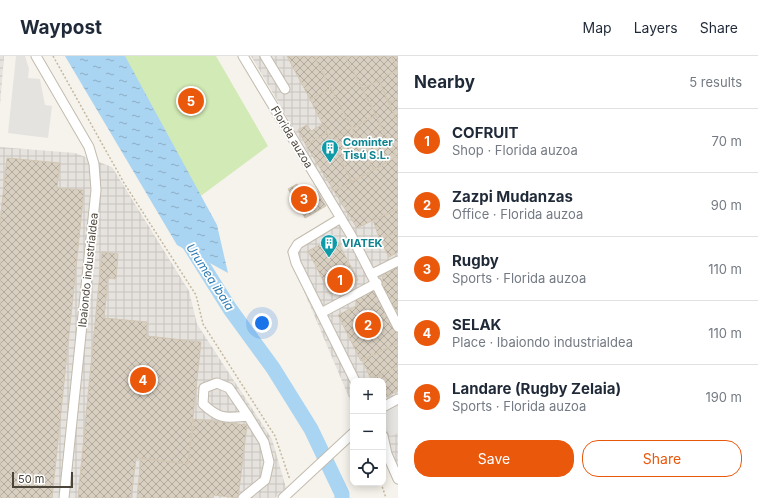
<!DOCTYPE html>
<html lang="en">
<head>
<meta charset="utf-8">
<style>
	body { margin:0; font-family:Inter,sans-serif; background:#f2f2f3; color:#1f2937 }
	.controls { position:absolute; right:12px; bottom:12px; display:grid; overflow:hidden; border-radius:8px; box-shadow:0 2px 10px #0003 }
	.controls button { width:36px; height:36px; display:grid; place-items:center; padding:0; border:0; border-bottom:1px solid #e0e1e3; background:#fff; color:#1f2937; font:20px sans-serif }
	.scale { position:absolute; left:12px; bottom:10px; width:61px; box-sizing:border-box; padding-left:4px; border:2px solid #4b4439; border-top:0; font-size:11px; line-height:14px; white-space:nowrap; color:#4b4439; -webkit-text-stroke:3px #fff; paint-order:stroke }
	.you { position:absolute; left:262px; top:267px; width:14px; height:14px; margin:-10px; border:3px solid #fff; border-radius:50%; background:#1a73e8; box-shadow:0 0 0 6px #1a73e833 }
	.badge { display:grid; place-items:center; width:26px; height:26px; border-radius:50%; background:#ea580c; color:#fff; font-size:13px; font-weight:700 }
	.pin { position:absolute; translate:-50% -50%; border:2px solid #fff; box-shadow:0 1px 4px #0006 }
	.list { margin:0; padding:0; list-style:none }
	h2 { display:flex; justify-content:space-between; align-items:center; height:52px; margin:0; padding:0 16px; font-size:17px }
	h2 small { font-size:13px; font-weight:400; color:#747a83 }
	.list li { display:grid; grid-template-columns:26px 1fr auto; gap:12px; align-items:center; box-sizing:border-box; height:64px; padding:0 16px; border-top:1px solid #e0e1e3 }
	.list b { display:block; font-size:15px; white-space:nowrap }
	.list p { margin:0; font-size:13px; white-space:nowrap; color:#747a83 }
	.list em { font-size:13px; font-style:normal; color:#747a83 }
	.actions { display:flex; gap:8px; padding:12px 16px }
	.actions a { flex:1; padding:9px 0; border:1px solid #ea580c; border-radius:16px; text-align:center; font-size:14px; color:#ea580c }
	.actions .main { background:#ea580c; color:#fff }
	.icon { flex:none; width:22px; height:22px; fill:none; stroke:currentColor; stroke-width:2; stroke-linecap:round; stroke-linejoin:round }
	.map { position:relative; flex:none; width:398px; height:442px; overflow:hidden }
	header { display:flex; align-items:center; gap:24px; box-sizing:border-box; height:56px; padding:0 20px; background:#fff; border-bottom:1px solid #e0e1e3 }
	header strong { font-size:19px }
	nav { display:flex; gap:22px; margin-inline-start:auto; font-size:14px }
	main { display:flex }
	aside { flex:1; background:#fff }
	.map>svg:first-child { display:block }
</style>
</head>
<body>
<header>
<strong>Waypost</strong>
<nav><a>Map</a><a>Layers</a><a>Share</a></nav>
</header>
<main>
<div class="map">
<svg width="398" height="442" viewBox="0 0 398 442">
	<defs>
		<pattern id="industrial-grid" width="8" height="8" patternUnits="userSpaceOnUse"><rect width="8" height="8" fill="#e6e2dd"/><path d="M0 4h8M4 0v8" fill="none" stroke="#c7c3be"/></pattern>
		<pattern id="water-ripples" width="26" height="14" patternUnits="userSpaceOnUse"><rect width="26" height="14" fill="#a9d4f2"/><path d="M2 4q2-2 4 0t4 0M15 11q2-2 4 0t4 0" fill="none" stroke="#8caec5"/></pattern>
		<pattern id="building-cross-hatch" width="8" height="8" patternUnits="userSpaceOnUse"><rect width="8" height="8" fill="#d8cfc1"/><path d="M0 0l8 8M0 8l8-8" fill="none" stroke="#b1aa9e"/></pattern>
	</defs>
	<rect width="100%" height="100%" fill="#f6f3ec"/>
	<path fill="url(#industrial-grid)" d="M0,0h4l-4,50z
		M251,0h147v341l-15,8v-24h-30v26l-66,-156 59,-33z
		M0,91l75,6 37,14 77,124 8,33 75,115 14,49 -11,10h-275z
		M398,346v68l-15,-31v-30z"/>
	<path fill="#d2eab5" d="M114,0h102l52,90 -70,52z"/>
	<path fill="#e5e3e0" d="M16,0h9l4,13 -1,9 12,1 5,26 7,1 -4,32 -40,-5z
		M398,349v28l-8,3 -7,-15v-8z"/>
	<path fill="url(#water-ripples)" d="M65,0h60l92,169 11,48 -51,-28z"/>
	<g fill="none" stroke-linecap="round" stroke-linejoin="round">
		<path stroke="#a9d4f2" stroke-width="15" d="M186,183l44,70 43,59 38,61 31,65v4"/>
	</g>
	<path fill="url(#building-cross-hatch)" stroke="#d3c7b4" d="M287,0h27l17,33 -21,10z
		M314,0h31l31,59 -24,13z
		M345,0h46l7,13 -35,20z
		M391,0h7v14v-1z
		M398,13v29l-10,5 -9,-23z
		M379,24l19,43v33l-2,1 -33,-68z
		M331,33l21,39 -21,13 -21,-42z
		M398,42v24l-10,-19z
		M376,59l20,42 -22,13 -22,-42z
		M323,68l4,9 -21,12 -8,-15 9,-5 4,6z
		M352,72l22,42 -22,12 -21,-41z
		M327,77l25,49 -18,9 -28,-46z
		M398,100v52l-41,20 -23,-37z
		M7,102l53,5 -3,25 27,2 -32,308h-52v-276z
		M297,128l8,14 12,-7 9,15 -21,12 -17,-29z
		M398,153v22l-18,9 -7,-20z
		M398,175v21l-9,5 -9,-17z
		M335,181l15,28 -27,15 -15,-29z
		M102,196l16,2 -2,25 -8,-1 -4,40 43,4v14l54,6 -13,122 -52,-6 -5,40h-53z
		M350,209l8,15 -28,14 -7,-14z
		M397,211l1,3v33l-6,3 -10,-19v-8l2,-6z
		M375,232l23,47v8l-37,18 -23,-46 20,-10 -3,-6z
		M398,247v16l-6,-13z
		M398,287v23l-27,13 -9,-19z
		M398,310v25l-15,7v-17h-11l-1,-2z
		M194,363l53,6 -9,73 -24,-3 -1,3h-76l4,-40 47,6z"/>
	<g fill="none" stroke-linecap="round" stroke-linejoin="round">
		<g stroke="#c2bbae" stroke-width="11">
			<path id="minor" d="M36,0l53,91 5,17 2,26 -32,308
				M243,0l108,179 47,92
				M265,0l20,33
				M341,162l-43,26 -5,8 3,11 59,118
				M372,218l26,-13
				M321,257l56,-30
				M383,351l15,-8
				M383,380l4,18 11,25
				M243,442l22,-18 4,-18 -5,-20 -16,-26 -19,-28 -12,-5 -13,5 -1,16c17,16 23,14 45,12
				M283,442l70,-65"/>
		</g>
		<path stroke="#c4b79f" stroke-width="1.5" stroke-dasharray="2 2" stroke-linecap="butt" d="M53,0l71,127 72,112 7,29 72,112 15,44
			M381,427l5,15"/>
		<use href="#minor" stroke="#fff" stroke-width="9"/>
	</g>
	<defs>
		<g id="building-pin" transform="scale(0.9)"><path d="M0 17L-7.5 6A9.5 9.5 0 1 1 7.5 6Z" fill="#0f9aa8" stroke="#fff"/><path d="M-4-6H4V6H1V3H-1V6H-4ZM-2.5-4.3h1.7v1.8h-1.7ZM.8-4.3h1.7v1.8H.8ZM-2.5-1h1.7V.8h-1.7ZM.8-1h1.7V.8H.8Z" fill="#fff"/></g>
	</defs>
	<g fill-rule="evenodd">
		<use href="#building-pin" x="330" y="92"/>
		<use href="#building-pin" x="329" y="187"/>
	</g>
	<g text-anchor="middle" stroke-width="3.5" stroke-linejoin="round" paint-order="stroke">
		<g font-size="11" fill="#4b4439" stroke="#fff">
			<text transform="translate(292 81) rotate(59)" y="4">Florida auzoa</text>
			<text transform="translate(88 214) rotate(-84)" y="4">Ibaiondo industrialdea</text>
		</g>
		<g font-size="11" font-weight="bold" fill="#0d838f" stroke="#fff" text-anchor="start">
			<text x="343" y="90">Cominter<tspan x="343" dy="13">Tisú S.L.</tspan></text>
			<text x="342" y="191">VIATEK</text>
		</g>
		<g font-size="12" font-style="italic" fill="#2e7ab2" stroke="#fff">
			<text transform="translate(210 221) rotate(57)" y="4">Urumea ibaia</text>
		</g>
	</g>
</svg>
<div class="controls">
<button>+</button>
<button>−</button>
<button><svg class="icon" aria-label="locate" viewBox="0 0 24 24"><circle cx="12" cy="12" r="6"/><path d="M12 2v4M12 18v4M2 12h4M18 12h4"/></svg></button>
</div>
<div class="scale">50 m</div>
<div class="you"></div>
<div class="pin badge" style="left:340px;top:224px">1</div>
<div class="pin badge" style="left:368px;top:269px">2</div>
<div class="pin badge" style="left:304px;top:143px">3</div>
<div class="pin badge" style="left:143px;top:324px">4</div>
<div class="pin badge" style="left:191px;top:45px">5</div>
</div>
<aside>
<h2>Nearby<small>5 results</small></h2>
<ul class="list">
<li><span class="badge">1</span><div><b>COFRUIT</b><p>Shop · Florida auzoa</p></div><em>70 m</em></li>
<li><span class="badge">2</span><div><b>Zazpi Mudanzas</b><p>Office · Florida auzoa</p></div><em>90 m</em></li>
<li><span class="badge">3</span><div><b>Rugby</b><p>Sports · Florida auzoa</p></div><em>110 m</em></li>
<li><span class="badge">4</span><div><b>SELAK</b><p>Place · Ibaiondo industrialdea</p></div><em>110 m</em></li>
<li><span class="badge">5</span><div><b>Landare (Rugby Zelaia)</b><p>Sports · Florida auzoa</p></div><em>190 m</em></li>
</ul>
<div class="actions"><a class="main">Save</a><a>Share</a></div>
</aside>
</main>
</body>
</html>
